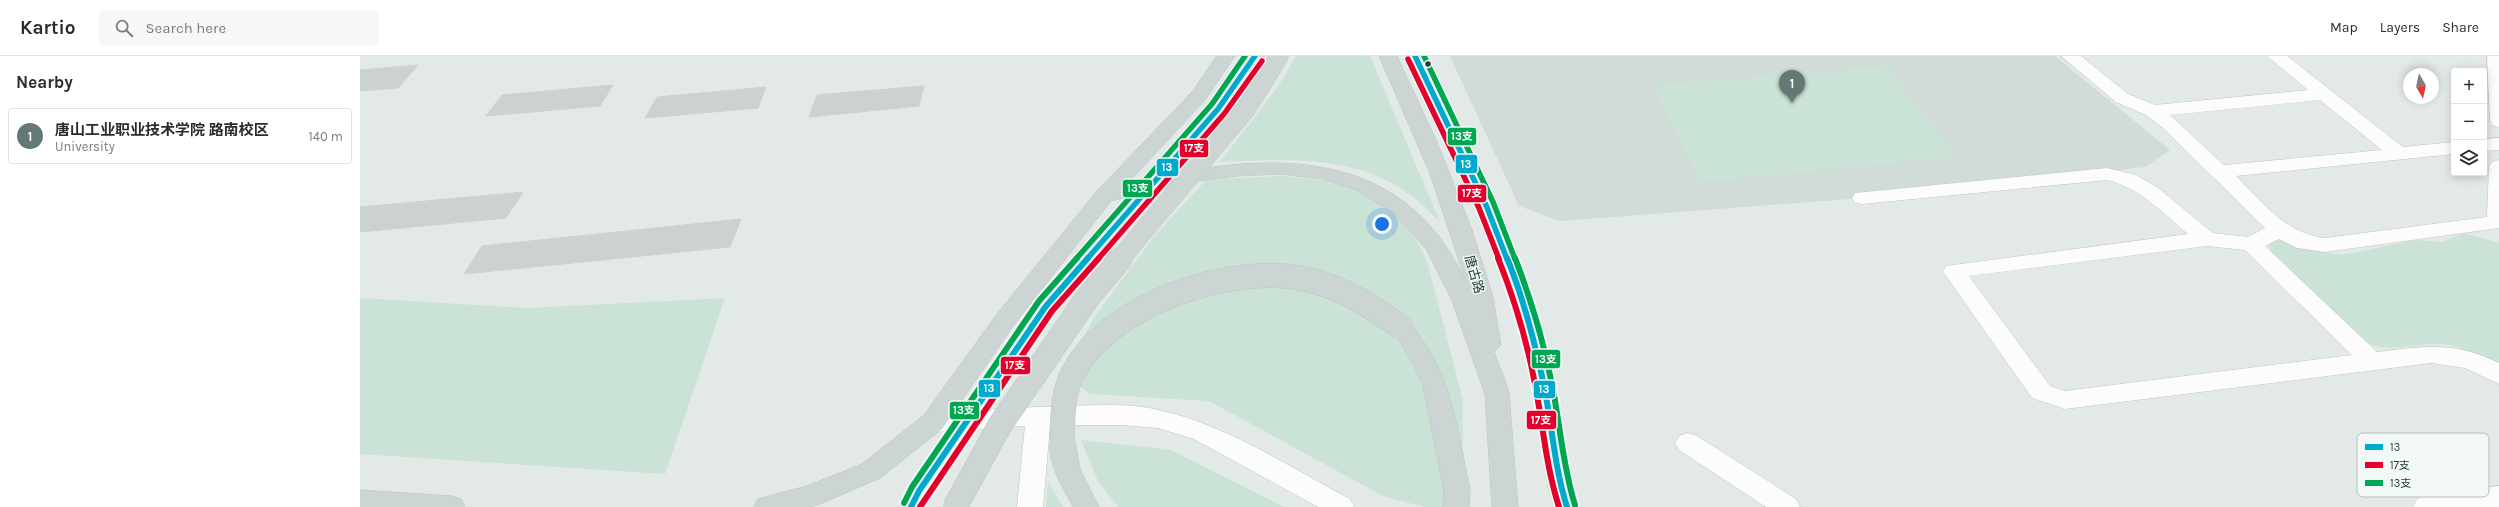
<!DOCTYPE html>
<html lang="en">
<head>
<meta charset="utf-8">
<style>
	body { margin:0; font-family:Karla,"Noto Sans SC",sans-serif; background:#f7f7f7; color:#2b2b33 }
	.controls { position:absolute; right:12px; top:12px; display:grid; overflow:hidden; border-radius:4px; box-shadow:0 2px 10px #0003 }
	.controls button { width:36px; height:36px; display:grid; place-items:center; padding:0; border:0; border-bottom:1px solid #e1e1e2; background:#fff; color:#2b2b33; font:20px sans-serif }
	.compass { position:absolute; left:2043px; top:12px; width:36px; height:36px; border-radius:50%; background:#fff; box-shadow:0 2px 10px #0003; rotate:171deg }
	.you { position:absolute; left:1022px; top:168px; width:14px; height:14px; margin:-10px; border:3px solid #fff; border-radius:50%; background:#1a73e8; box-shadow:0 0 0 6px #1a73e833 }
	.badge { display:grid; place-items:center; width:26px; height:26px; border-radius:50%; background:#647976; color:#fff; font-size:13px; font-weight:700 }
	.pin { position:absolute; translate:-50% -33px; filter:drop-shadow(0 1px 2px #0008) }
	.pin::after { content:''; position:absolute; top:21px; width:14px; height:12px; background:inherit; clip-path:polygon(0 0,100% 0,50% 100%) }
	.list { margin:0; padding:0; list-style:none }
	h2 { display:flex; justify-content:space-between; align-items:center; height:52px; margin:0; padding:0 16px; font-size:17px }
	h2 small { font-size:13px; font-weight:400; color:#7c7c81 }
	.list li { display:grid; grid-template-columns:26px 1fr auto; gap:12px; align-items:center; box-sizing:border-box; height:56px; margin:0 8px 8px; padding:0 8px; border:1px solid #e1e1e2; border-radius:4px }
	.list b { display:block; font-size:15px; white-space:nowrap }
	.list p { margin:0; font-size:13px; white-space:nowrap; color:#7c7c81 }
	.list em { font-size:13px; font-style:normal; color:#7c7c81 }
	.icon { flex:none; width:22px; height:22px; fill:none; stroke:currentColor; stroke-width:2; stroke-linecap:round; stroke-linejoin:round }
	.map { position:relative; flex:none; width:2139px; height:451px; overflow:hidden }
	header { display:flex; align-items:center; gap:24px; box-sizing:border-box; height:56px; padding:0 20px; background:#fff; border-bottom:1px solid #e1e1e2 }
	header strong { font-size:19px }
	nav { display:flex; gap:22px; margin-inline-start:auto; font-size:14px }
	.search { width:280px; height:36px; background:#f7f7f7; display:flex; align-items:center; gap:10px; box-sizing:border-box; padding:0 14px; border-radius:4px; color:#7c7c81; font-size:15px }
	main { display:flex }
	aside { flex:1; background:#fff }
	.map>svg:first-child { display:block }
</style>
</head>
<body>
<header>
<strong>Kartio</strong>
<div class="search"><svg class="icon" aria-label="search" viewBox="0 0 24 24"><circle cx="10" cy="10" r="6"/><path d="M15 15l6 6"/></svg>Search here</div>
<nav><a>Map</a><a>Layers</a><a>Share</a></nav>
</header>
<main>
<aside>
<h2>Nearby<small></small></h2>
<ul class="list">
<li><span class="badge">1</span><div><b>唐山工业职业技术学院 路南校区</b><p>University</p></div><em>140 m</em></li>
</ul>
</aside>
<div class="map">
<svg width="2139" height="451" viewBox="0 0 2139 451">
	<rect width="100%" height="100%" fill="#e3e9e7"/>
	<path fill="#d1dbd8" d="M1090,0h605l115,94 -25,17 -283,31 -302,23 -41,-15z"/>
	<path fill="#cbe3d6" d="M936,0h74l70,166c-14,-14 -28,-27 -44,-37 -53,-30 -119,-26 -176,-23l59,-77z
		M1526,10l71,91 -256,25 -48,-96z
		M924,120l59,6 31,12 24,21 17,23 12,23 36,139 -1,107h-37l-40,-10 -176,-96 -119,-7 -28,-21 35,-60 59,-79 51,-55z
		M2103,177l36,10v123c-19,-9 -40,-22 -63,-22 -22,0 -45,8 -67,0 -26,-9 -75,-69 -97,-91l-4,-9 7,-5 59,15h13l68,-14 28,2z
		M0,242l168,10 197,-10 -60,176 -305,-20z
		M721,384l90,10 113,57h-166l-20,-26z
		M688,426l15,25h-17z"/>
	<path fill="#ccd2d0" stroke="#ccd2d0" d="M58,9l-20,23 -38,3v-21z
		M253,29l-13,21 -114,10 16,-21z
		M564,30l-5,20 -110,11 8,-22z
		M406,31l-8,21 -113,10 12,-21z
		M163,136l-17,26 -146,14v-25z
		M381,163l-11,28 -266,27 18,-28z"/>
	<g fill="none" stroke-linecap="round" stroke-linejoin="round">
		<g stroke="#c0c6c4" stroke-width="1">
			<path id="minor" d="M1701,0h20l47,38 27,11 153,-15 -41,-34h20l116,91 51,-5v12l-218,22c26,26 50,58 89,62l162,-21 2,-51 3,-4 7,-2v68l-174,24 -28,-4 -18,-9 -14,7 112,106c46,-6 79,-11 122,11v21l-34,-16 -34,-5 -366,46 -33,-11 -86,-122 -3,-5 3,-5 242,-32c-25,-21 -48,-46 -81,-54l-245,24 -7,-1 -3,-5 3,-5 252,-25 29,7 21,12 56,46 35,4 17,-9 -102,-100 -17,-13 -30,-13zM1960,44l62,50 -158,15 -54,-50zM1847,190l38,4 107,105 -287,36 -15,-5 -81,-110z
				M2127,0h12v71l-7,-2 -2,-4z
				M2139,82v12l-15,1v-12z
				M678,351c39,0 83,-6 121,3 68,15 130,57 191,89l4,8h-36l-124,-68 -36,-11 -37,-3h-71l-7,82h-26l8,-81 -92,6 -9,-3 -3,-7 3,-7 9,-3z
				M1328,377l9,3 99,63 4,8h-34l-87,-57 -4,-7 4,-7z
				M2139,430v21h-86l4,-8 9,-3z"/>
		</g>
		<g stroke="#bbc5c3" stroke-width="1">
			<path id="major" d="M857,0h18l-30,44 -78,84c130,-32 273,-46 339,98l-37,-111 -50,-115h18l40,86 35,88 21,67 8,48 -7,7c5,15 12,27 15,42l9,113h-26l-7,-113 -34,-96 -25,-49 -31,-35 -36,-23 -36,-12 -42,-5 -45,2 -45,6 -80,19 -98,125 -71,103 -62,49 -60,26 -10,3h-56l4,-8 49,-13 55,-22 62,-49 73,-101 100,-123 95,-99z
				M1046,0h18l72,149 35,86 24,90 19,107 6,19h-26l-6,-19 -17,-107 -22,-90 -33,-86z
				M1042,264c10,3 13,9 19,18 32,44 38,100 49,152l-1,17h-26l1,-17 -21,-105 -11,-24 -21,-33 3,-6z
				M702,375l9,3 4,7 5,28 19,38h-26c-10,-20 -31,-51 -20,-73z
				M0,434l92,6 9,3 4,8h-105z"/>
		</g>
		<use href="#minor" fill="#fbfcfb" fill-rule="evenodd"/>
		<use href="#major" fill="#cdd5d4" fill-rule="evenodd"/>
		<g stroke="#bbc5c3" stroke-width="20" stroke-linecap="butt">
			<path id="major-bridge-far1" d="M727,203l131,-150 37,-53
				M760,203l126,-150 33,-53"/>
		</g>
		<g stroke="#bbc5c3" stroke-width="25" stroke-linecap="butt">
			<path id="major-bridge" d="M702,385c1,-22 0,-46 10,-66 35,-71 159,-112 233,-96 37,8 68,28 97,49
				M551,451l8,-16 127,-185 42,-48
				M595,451l45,-82 88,-128 33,-39"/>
		</g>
		<use href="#major-bridge-far1" stroke="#cdd5d4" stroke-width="20"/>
		<use href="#major-bridge" stroke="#cdd5d4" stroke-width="24"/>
		<g stroke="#f1f8f6" stroke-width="8">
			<path id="bus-1-far1" d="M1055,0l71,149 21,54
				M727,203l131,-150 37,-53"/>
		</g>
		<g stroke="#f1f8f6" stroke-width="10">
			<path id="bus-1" d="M1147,202c16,39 27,81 36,123 9,42 11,85 24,126
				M551,451l8,-16 127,-185 42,-48"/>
		</g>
		<g stroke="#f1f8f6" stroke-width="8">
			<path id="bus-2-far1" d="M1048,3l71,149 20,51
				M738,203l126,-145 38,-53"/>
		</g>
		<g stroke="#f1f8f6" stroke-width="10">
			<path id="bus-2" d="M1138,202c16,40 29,83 37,126 8,41 11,83 24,123
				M560,451l132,-196 47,-53"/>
		</g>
		<g stroke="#f1f8f6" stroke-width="8">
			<path id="bus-3-far1" d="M1064,0l69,146 22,57
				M716,203l136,-155 33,-48"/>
		</g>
		<g stroke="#f1f8f6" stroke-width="10">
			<path id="bus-3" d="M1155,202c15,39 28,81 36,122 9,41 11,84 24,125
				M544,447l8,-16 127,-186 38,-43"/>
		</g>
		<use href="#bus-1-far1" stroke="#00a9ce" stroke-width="5.5"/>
		<use href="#bus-1" stroke="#00a9ce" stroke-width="6"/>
		<use href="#bus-2-far1" stroke="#e4002b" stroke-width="5.5"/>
		<use href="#bus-2" stroke="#e4002b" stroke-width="6"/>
		<use href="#bus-3-far1" stroke="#00a651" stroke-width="5.5"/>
		<use href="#bus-3" stroke="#00a651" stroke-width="6"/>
	</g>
	<circle fill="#203d39" stroke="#f1f8f6" stroke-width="1.5" cx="1068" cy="8" r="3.5"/>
	<g text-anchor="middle" stroke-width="3" stroke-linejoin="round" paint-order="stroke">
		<g font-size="13" fill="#203d39" stroke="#f1f8f6">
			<text transform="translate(1115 218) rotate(74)" y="5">唐古路</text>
		</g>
	</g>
	<rect x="1997" y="377" width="132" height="64" rx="6" fill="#f1f8f6" stroke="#b2c0bd" stroke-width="1"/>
	<rect x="2005" y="388" width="18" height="6" fill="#00a9ce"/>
	<rect x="2005" y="406" width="18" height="6" fill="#e4002b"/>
	<rect x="2005" y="424" width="18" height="6" fill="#00a651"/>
	<g font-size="11" fill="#203d39">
		<text x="2030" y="395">13</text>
		<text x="2030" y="413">17支</text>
		<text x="2030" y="431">13支</text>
	</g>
	<g stroke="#f1f8f6" stroke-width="1.5">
		<rect x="1087" y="71" width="30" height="19" rx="4" fill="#00a651"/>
		<rect x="819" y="83" width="30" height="19" rx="4" fill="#e4002b"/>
		<rect x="1095" y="98" width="23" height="20" rx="4" fill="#00a9ce"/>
		<rect x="796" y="102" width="23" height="19" rx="4" fill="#00a9ce"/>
		<rect x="762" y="123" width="31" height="19" rx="4" fill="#00a651"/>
		<rect x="1097" y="128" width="30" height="19" rx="4" fill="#e4002b"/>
		<rect x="1171" y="293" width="30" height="20" rx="4" fill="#00a651"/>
		<rect x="640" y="300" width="31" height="19" rx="4" fill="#e4002b"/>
		<rect x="618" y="323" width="23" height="19" rx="4" fill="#00a9ce"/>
		<rect x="1173" y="324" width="23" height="19" rx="4" fill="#00a9ce"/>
		<rect x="589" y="345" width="31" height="19" rx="4" fill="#00a651"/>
		<rect x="1166" y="354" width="31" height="20" rx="4" fill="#e4002b"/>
	</g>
	<g font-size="11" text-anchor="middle" font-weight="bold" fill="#fff">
		<text x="1102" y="84">13支</text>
		<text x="834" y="96">17支</text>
		<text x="1106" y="112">13</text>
		<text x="807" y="115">13</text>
		<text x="778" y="136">13支</text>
		<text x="1112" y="141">17支</text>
		<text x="1186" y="307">13支</text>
		<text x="655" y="313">17支</text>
		<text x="629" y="336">13</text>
		<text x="1184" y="337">13</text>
		<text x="604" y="358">13支</text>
		<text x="1181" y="368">17支</text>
	</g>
</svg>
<div class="controls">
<button>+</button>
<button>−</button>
<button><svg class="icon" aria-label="layers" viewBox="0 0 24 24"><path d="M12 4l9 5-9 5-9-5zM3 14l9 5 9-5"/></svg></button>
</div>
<svg class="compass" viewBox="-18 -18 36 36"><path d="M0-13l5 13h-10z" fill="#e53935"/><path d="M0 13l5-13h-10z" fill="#7c7c81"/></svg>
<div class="you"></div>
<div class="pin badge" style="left:1432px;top:47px">1</div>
</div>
</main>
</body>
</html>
